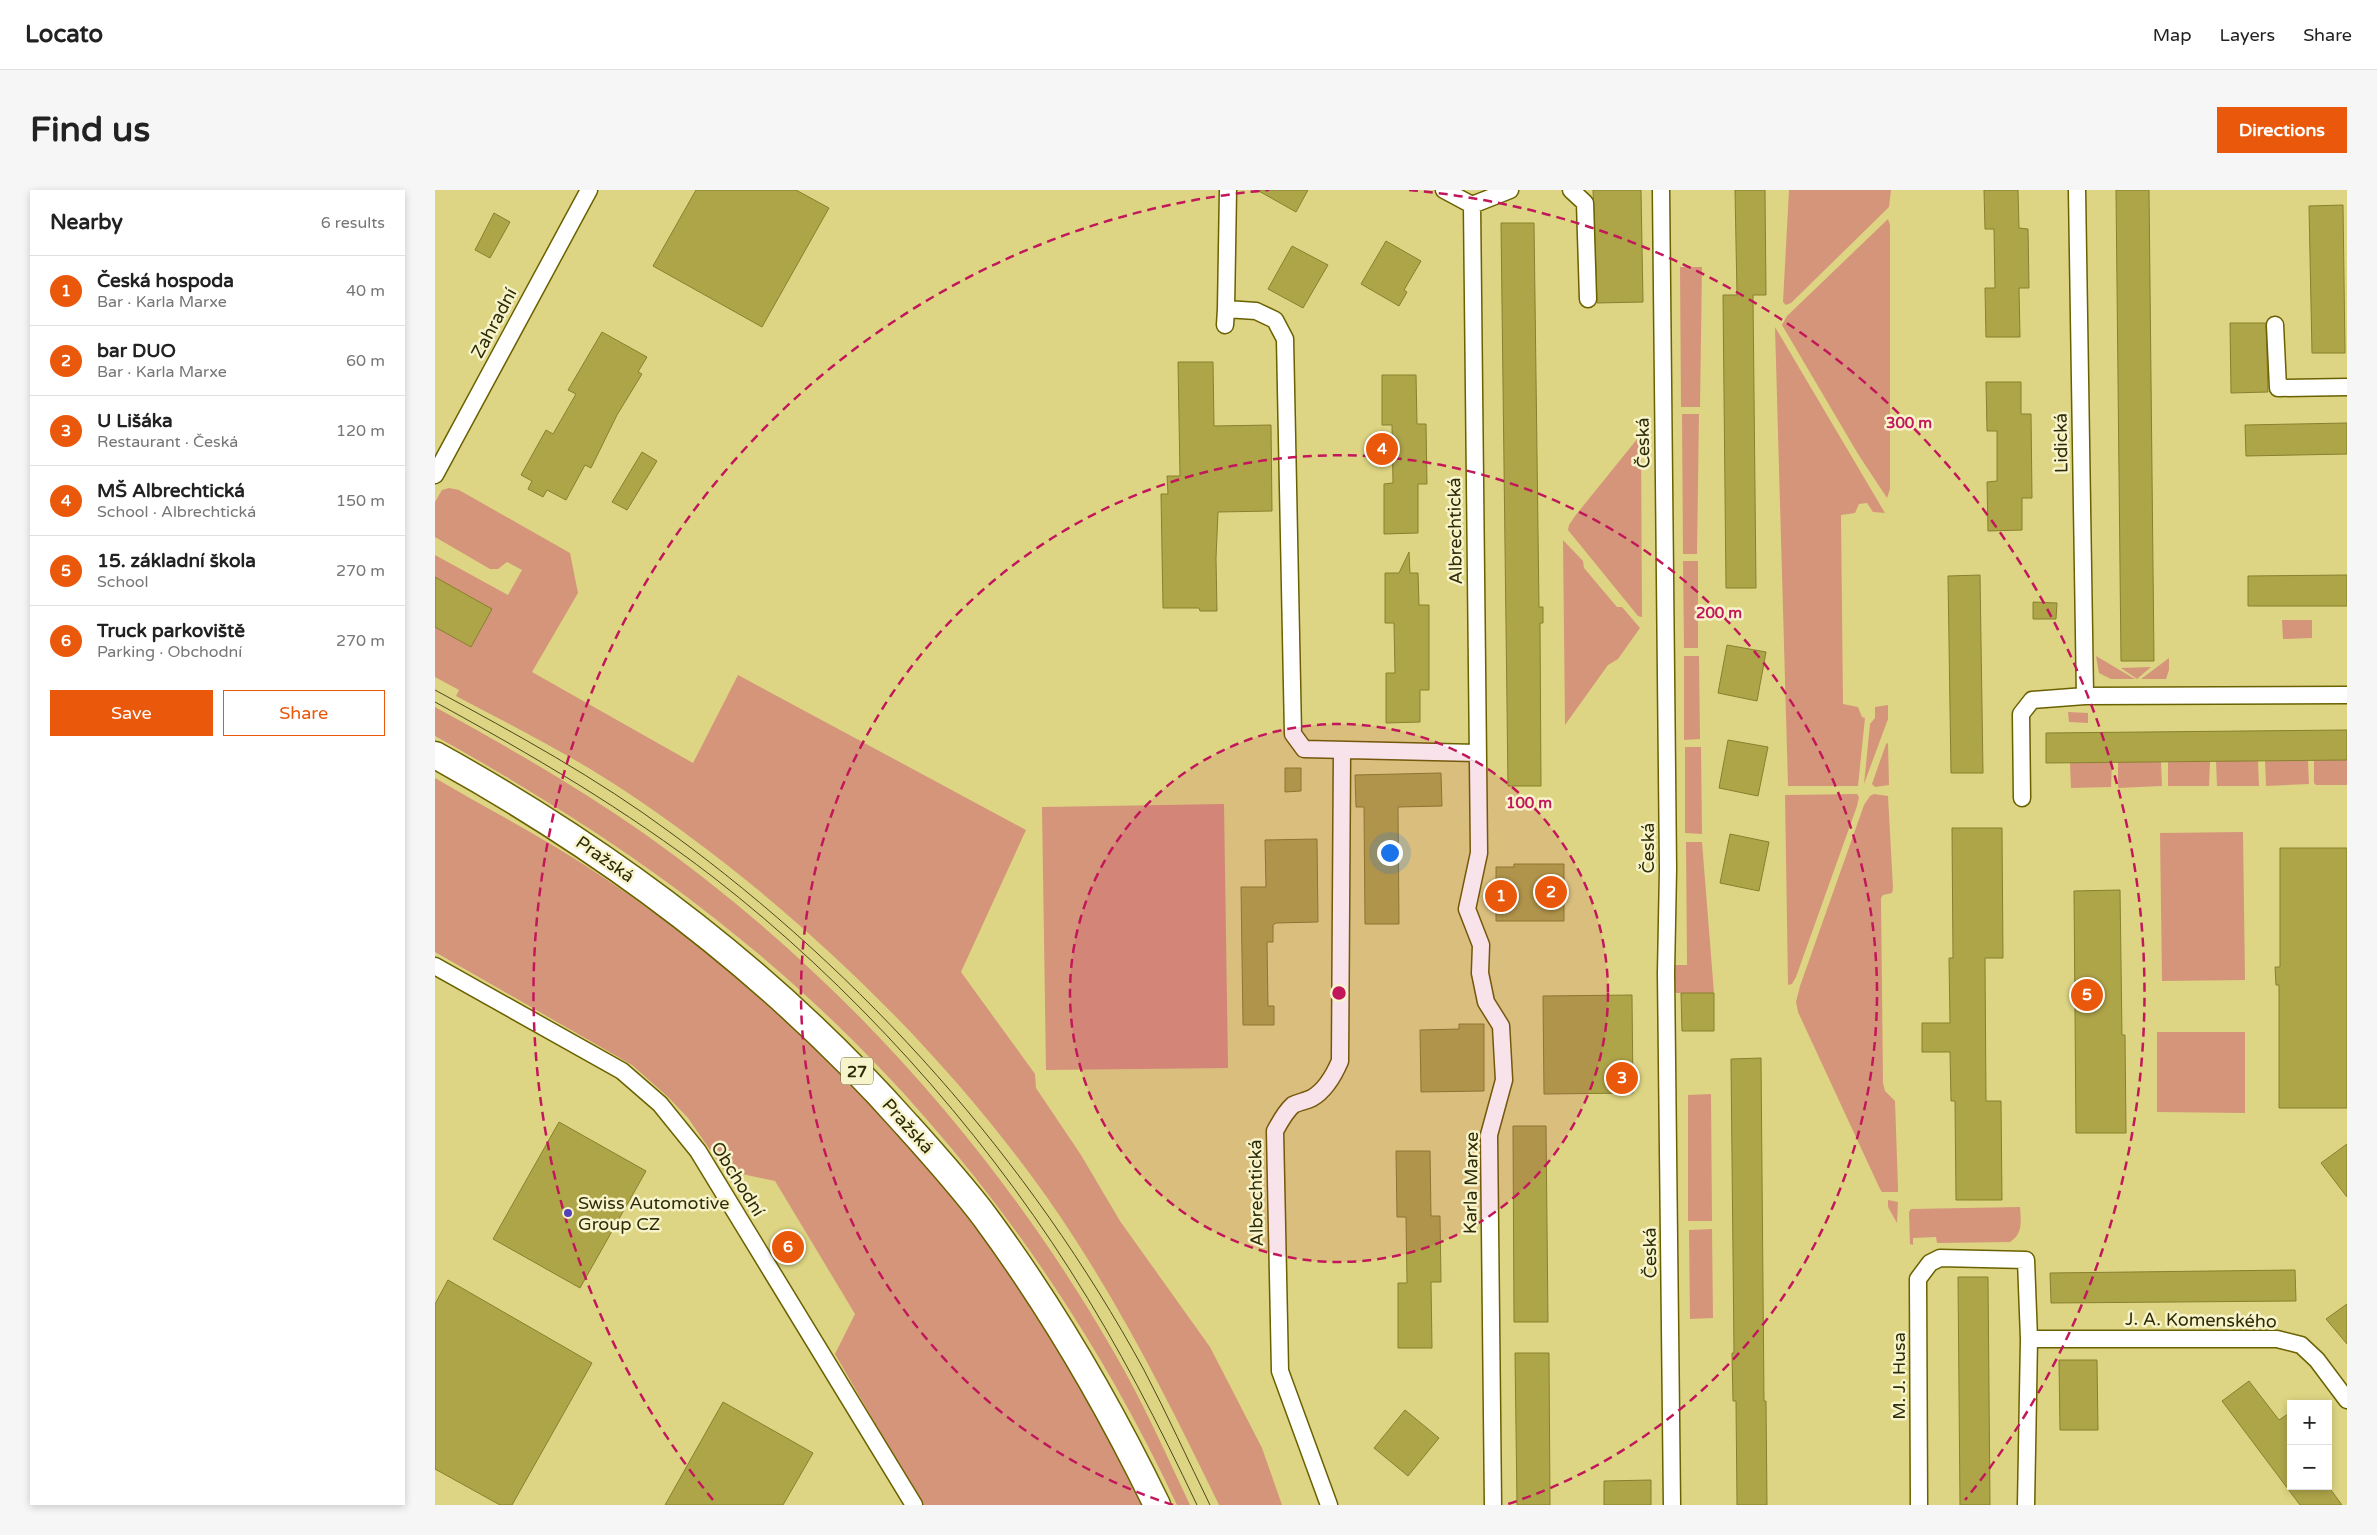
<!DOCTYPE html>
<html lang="en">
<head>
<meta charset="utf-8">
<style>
	body { margin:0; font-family:"Varela Round",sans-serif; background:#f6f6f6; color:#222 }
	.controls { position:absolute; right:15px; bottom:15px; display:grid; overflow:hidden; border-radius:0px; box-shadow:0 2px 8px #0003 }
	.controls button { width:45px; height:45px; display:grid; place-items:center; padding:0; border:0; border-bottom:1px solid #e0e0e0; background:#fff; color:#222; font:25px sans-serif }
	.you { position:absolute; left:954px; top:662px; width:18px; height:18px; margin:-12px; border:4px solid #fff; border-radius:50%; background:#1a73e8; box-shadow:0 0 0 8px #1a73e833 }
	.badge { display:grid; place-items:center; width:32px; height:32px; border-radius:50%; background:#ea580c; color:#fff; font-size:16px; font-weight:700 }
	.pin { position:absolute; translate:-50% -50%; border:2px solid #fff; box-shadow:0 1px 5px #0006 }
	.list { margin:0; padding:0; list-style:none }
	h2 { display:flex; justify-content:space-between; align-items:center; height:65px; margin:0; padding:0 20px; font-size:21px }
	h2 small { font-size:16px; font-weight:400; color:#767676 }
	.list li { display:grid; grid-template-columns:32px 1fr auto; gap:15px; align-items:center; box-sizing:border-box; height:70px; padding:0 20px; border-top:1px solid #e0e0e0 }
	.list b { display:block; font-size:19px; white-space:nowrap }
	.list p { margin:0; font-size:16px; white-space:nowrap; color:#767676 }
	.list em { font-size:16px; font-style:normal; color:#767676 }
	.actions { display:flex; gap:10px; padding:15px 20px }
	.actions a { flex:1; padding:11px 0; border:1px solid #ea580c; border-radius:0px; text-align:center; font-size:18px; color:#ea580c }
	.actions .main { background:#ea580c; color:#fff }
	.map { position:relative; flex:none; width:1912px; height:1315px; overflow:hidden; border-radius:0px }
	header { display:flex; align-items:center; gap:30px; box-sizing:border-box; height:70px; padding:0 25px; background:#fff; border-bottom:1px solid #e0e0e0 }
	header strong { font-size:24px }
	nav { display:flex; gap:28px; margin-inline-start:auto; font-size:18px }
	.intro { display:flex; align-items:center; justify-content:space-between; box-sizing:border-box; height:120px; padding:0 30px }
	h1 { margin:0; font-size:35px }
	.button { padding:12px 22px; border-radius:0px; background:#ea580c; color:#fff; font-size:18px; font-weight:700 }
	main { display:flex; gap:30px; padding:0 30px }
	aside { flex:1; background:#fff; border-radius:0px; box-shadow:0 2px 8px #0003 }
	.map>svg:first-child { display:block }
</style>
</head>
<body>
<header>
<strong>Locato</strong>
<nav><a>Map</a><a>Layers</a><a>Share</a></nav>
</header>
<div class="intro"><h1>Find us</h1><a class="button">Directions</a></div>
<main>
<aside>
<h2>Nearby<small>6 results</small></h2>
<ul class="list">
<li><span class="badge">1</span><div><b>Česká hospoda</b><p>Bar · Karla Marxe</p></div><em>40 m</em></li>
<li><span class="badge">2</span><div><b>bar DUO</b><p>Bar · Karla Marxe</p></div><em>60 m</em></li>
<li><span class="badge">3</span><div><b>U Lišáka</b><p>Restaurant · Česká</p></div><em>120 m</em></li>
<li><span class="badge">4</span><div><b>MŠ Albrechtická</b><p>School · Albrechtická</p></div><em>150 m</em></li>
<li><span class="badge">5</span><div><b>15. základní škola</b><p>School</p></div><em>270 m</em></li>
<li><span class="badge">6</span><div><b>Truck parkoviště</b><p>Parking · Obchodní</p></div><em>270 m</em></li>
</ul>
<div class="actions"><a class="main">Save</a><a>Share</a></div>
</aside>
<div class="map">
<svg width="1912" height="1315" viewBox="0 0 1912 1315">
	<rect width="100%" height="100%" fill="#ddd583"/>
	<path fill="#d5957b" d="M1354,0h102l-2,17 -98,96 -5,2 -3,-3z
		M1453,29l2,6v264l-3,9 -29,-44 -76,-129 5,-9z
		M1245,77h22l-2,140h-19z
		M1340,137l110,186 -12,-1 -6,-9 -8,1 -4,9 -14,2 2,189 15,3 4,10 3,1 -7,68h-70z
		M1247,224h17l-2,140h-14z
		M1203,248l3,3 1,176 -4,-1 -70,-86 1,-5 6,-9z
		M14,298l10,2 111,63 8,40 -46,79 161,91 45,-88 288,155 -65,142 74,102 1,14 45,67 39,66 90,126 52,101 20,57h-63c-44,-91 -89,-181 -144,-266 -111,-172 -280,-335 -450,-448 -54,-36 -112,-65 -169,-95l3,-6 -24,-13v-122l73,40 14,-25 -15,-8 -9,7h-8l-55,-32v-35l7,-12z
		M1128,350l20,21 1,7 33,39h5l18,21 -22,31 -10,6 -43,60z
		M1248,371h15v87h-14z
		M1847,430h30v18l-29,1z
		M1249,466h15l1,83 -16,1z
		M1661,466l39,23h-24l-12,-6z
		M1734,468v12l-3,9h-25z
		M1716,477l-14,12 -16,-11z
		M1453,515v14l-24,65 6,-60 5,-6v-11z
		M0,517c71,39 141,79 207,125 194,137 355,316 473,522 28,48 51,100 75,151h-13c-101,-216 -248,-412 -433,-563 -95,-79 -201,-146 -309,-206z
		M1633,522l20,1v10l-19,-1z
		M1453,553l1,42 -14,2 -3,-3 14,-40z
		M1250,557h16l1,87 -17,-1z
		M1879,570h33v25h-31l-2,-2z
		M1823,571l1,25h-42l-1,-25z
		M1830,571h43l1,23 -43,2z
		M1683,572h43l1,24 -44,2z
		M1733,572h42l-1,24h-41z
		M1635,573h42l-1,24 -40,1z
		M0,588c49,29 100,55 148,86 193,125 365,301 484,498 27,46 50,95 74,143h-219l-87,-151 20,-40 -80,-133 -51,-11 -36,-52 -20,-21 -36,-32 -197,-113z
		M1422,604l2,3 -2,9 -61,171 -4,7 -4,1 -3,-190z
		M1439,604l14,2 5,92 -1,5 -9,2 -2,3 2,185 2,8 10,10 3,87v4h-16l-2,-3 -82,-177 -2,-10 4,-16 64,-181 6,-9z
		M789,614l4,264 -182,2 -4,-263z
		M1808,642l2,148 -83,1 -2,-148z
		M1251,652h16l12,151h-38l-6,-5 2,-23h15z
		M1722,842h88v81l-88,-1z
		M1276,904l1,127h-24v-126z
		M1453,1010l10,2 -1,21 -9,-16z
		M1585,1017c1,14 3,27 -10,35l-73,1 -1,-6 -23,1v7l-3,-1 -1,-32 2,-3z
		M1277,1039l1,89 -23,1 -1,-89z"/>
	<path fill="#aea549" stroke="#88802d" d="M261,0h100l33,18 -67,119 -109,-61z
		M822,0h51l-12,22z
		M1158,0h48l2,112 -46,1z
		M1300,0h30l1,105h-13l3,293h-30l-3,-293h14z
		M1549,0h34l1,38 9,1 1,59h-10l1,49h-34l-1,-49h10l-1,-59h-9z
		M1681,0h33l5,471h-33z
		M1908,15l2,148h-33l-3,-147z
		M59,23l16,9 -20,36 -15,-8z
		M1066,33h33l5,384h4v16h-3l1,163h-33z
		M951,51l35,20 -17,29 3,2 -8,14 -38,-22z
		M857,56l36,19 -25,43 -35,-19z
		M1795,133h36l2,69 -37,1z
		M167,142l45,25 -9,15 4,2 -25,41 -26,53 -6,-3 -19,35 -19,-10 -4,7 -15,-8 4,-8 -11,-6 25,-45 7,4 23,-40 -8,-4z
		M743,172h35l1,64 57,-1 1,86 -54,1 -2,46 1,53h-17l-1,-3h-36l-2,-114h7l-1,-18h13z
		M947,185h34l1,49h9l1,60h-9v49l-34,1v-50l9,-1 -1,-58h-10z
		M1551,192h35v32h10l1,84h-10v32l-34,1 -1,-49 10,-1v-50h-10z
		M1912,233v31l-101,2 -1,-31z
		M207,262l15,9 -30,49 -15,-8z
		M974,362l1,21h8l1,32h10v85h-9v32l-34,1v-50h9l-1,-50h-9v-50h14z
		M1545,385l3,198h-32l-3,-197z
		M1912,385v31h-99v-30z
		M0,387l57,32 -21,38 -36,-20z
		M1598,412l24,1 -1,16h-23z
		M1292,455l39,7 -9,49 -39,-8z
		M1912,540v30l-301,3v-30z
		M1293,550l40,7 -10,49 -39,-8z
		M850,578h16v23l-16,1z
		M1006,583l1,33 -44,1 1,117h-34l-1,-117h-8l-1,-32z
		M1517,638h50l1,130h-18l1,143h15l1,99h-46l-1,-99h-4l-1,-49h-28v-29h28l-1,-65h4z
		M1295,644l39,8 -10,49 -39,-8z
		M882,649l1,83 -42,1 -3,2v17h-6l1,64h6v19h-31l-2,-138h25l-1,-47z
		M1845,658h67v260h-68v-123h-3l-1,-18h5z
		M1079,674h50v57h-68v-54h18z
		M1685,700l2,145h3l1,98h-50l-2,-242z
		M1246,803h33v38h-32z
		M1197,805l1,98 -89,1 -1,-98z
		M1024,834h25v67l-63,1 -1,-62 39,-1z
		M1326,868l3,343h2l1,104h-30l-1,-104h-3l-1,-48h2l-3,-294z
		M124,932l87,49 -66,117 -87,-49z
		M1078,936h33l2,196h-34z
		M1912,954v53l-26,-34z
		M961,961h34l1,65h9l1,66h-10l1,66h-34v-65h9l-1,-66h-9z
		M1860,1080l1,31 -245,2 -1,-30z
		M1523,1087h30l2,228h-30z
		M13,1090l144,83 -80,142h-12l-65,-36v-165z
		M1912,1114v40l-21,-25z
		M1080,1163h34l1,152h-33z
		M1624,1170h38l1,70h-38z
		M1814,1191l30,39 12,-8v74h37l14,19h-42l-78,-104z
		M288,1212l90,51 -30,52h-118z
		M970,1220l34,28 -31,38 -34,-28z
		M1216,1290v25h-47v-24z"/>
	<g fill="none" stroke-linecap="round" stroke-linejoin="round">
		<g stroke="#6a6100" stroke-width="19">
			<path id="street" d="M793,0l-2,119 30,2 19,9 10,19 8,395 11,15 173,4
				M1009,0l28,15 7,648 -12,56 14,36 -1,28 6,29 15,24 3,54 -15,55 4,370
				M1136,0l14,13 3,96
				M1226,0l7,679 -2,104 6,532
				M1642,0l8,506
				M1037,15l38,-15
				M790,135l1,-16
				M1840,135l3,63 69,-1
				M0,285l154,-285
				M1587,608l-1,-84 11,-14 53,-4 262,-1
				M0,776l187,105 38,33 38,47 216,354
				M1594,1149h248l24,6 16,15 30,40
				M894,1315l-49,-134 -5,-240c5,-9 10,-19 18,-26 6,-3 13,-4 19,-7 14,-8 22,-23 28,-37l2,-310
				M1484,1315l-1,-226 12,-16 10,-5 86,2 3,79 -3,166"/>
		</g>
		<g stroke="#6a6100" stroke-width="29">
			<path id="primary" d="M0,565c176,97 337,218 471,369 27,30 55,61 79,93 67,91 123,187 172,288"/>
		</g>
		<use href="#street" stroke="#fff" stroke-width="16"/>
		<use href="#primary" stroke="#fff" stroke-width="26"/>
		<path stroke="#4d491d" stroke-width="1" d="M0,500c81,44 162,88 236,143 194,142 358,326 473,537 23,44 44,90 66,135
			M0,512c97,53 191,108 278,175 138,107 264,247 357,393 48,75 89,155 127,235"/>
	</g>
	<circle cx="904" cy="803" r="269" fill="#c2185b" fill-opacity=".12"/>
	<g fill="none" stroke="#c2185b" stroke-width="2.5" stroke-dasharray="9 6">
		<circle cx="904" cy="803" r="269"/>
		<path d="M738 1315A538 538 0 1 1 1070 1315"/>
		<path d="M278 1310A806 806 0 0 1 834 0M974 0A806 806 0 0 1 1530 1310"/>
	</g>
	<circle fill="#5241b8" stroke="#f7f4cc" stroke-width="2" cx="133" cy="1023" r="5"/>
	<g text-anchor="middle" stroke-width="5" stroke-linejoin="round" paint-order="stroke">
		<rect fill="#f7f4cc" stroke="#6a6742" stroke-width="1" x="406" y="867.5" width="32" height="27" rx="4"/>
		<g font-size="16" font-weight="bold" fill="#2e2b07">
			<text x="422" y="887">27</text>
		</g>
		<g font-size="18" fill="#2e2b07" stroke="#f7f4cc">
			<text transform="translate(59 133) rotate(-62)" y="6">Zahradní</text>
			<text transform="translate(1208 253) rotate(-91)" y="6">Česká</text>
			<text transform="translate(1626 253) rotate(-91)" y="6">Lidická</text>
			<text transform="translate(1020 341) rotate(-91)" y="6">Albrechtická</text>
			<text transform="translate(1213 658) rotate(-90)" y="6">Česká</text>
			<text transform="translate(170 669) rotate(35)" y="6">Pražská</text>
			<text transform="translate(473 936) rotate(48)" y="6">Pražská</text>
			<text transform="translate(303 989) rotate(58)" y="6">Obchodní</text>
			<text transform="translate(1036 993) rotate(-89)" y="6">Karla Marxe</text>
			<text transform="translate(821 1003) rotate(-91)" y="6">Albrechtická</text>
			<text transform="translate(1215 1063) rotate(-91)" y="6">Česká</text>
			<text transform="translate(1766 1130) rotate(1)" y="6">J. A. Komenského</text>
			<text transform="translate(1464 1186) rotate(-90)" y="6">M. J. Husa</text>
		</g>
		<g font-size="18" fill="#2e2b07" stroke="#f7f4cc" text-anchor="start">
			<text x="143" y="1019">Swiss Automotive<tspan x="143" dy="21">Group CZ</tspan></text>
		</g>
	</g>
	<circle cx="904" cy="803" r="8" fill="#c2185b" stroke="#f7f4cc" stroke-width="2.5"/>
	<g font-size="15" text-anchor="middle" font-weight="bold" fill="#c2185b" stroke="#f7f4cc" stroke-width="5" stroke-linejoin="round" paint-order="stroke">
		<text x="1474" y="238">300 m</text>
		<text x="1284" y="428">200 m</text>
		<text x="1094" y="618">100 m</text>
	</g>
</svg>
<div class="controls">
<button>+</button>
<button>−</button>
</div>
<div class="you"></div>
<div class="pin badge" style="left:1066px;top:706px">1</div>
<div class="pin badge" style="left:1116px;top:702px">2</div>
<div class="pin badge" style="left:1187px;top:888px">3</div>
<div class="pin badge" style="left:947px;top:259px">4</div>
<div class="pin badge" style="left:1652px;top:805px">5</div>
<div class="pin badge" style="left:353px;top:1057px">6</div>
</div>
</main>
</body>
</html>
